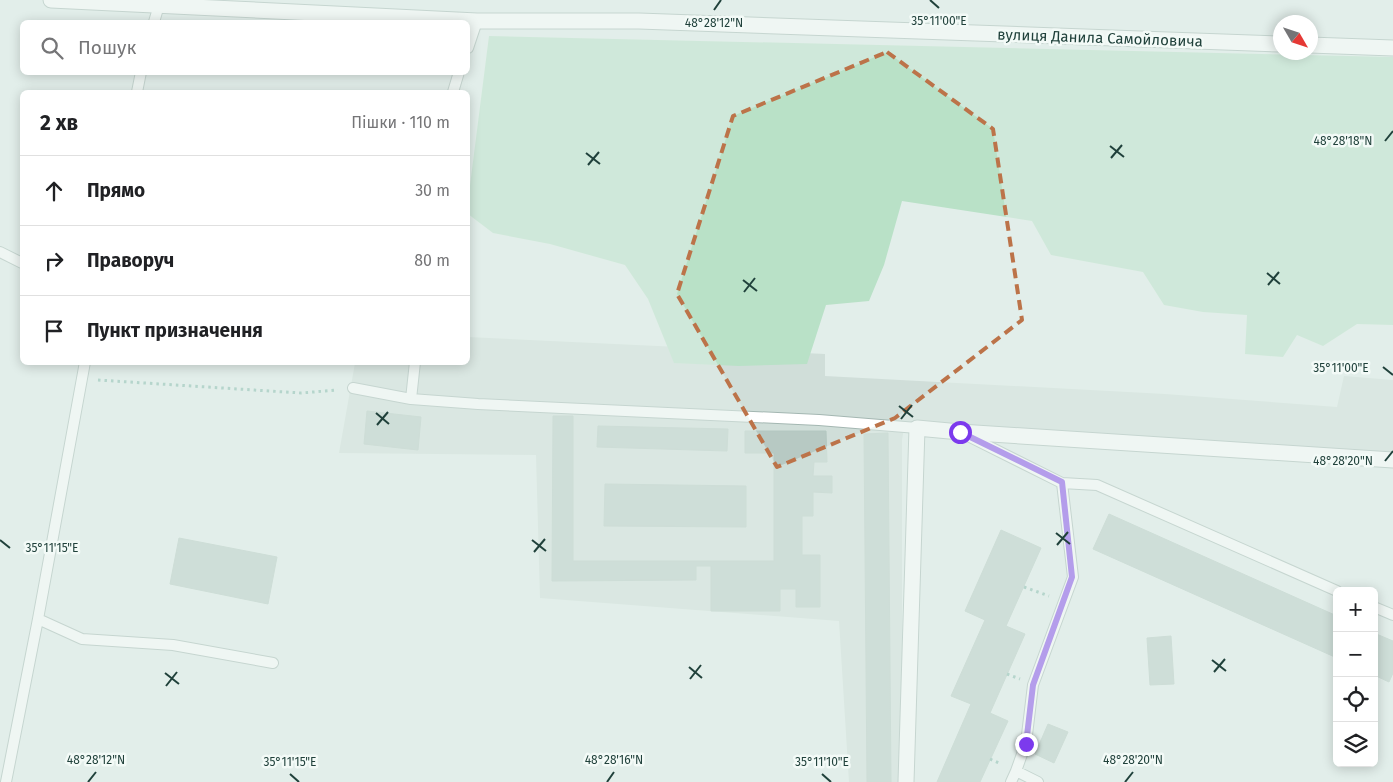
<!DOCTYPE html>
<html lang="uk">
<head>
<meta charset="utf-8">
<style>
	body { margin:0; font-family:"Fira Sans",sans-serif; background:#f6f6f6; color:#202124 }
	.controls { position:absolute; right:15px; bottom:15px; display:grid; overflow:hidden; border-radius:8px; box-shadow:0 2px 12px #0003 }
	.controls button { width:45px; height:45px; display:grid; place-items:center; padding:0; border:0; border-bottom:1px solid #e0e0e0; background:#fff; color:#202124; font:25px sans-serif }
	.compass { position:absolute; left:1273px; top:15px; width:45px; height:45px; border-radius:50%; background:#fff; box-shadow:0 2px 12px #0003; rotate:129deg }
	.stop { position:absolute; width:15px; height:15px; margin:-11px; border:4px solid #7c3aed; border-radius:50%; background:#fff }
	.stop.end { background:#7c3aed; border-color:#fff; box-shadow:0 1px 5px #0008 }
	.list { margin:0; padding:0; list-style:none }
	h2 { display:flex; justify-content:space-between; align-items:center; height:65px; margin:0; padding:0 20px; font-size:21px }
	h2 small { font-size:16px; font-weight:400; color:#757577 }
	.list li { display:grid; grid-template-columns:32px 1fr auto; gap:15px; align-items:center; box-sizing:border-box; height:70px; padding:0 20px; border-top:1px solid #e0e0e0 }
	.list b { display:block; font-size:19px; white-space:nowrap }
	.list em { font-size:16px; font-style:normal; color:#757577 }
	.icon { flex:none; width:28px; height:28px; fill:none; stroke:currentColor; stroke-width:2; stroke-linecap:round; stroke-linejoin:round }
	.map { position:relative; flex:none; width:1393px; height:782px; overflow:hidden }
	.search { position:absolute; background:#fff; box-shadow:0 2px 12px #0003; left:20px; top:20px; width:450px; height:55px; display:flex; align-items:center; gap:12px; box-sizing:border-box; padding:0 18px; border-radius:8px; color:#757577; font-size:19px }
	.panel { position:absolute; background:#fff; box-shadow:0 2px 12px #0003; left:20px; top:90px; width:450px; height:275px; border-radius:8px }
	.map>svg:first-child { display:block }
</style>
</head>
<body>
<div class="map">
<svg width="1393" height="782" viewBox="0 0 1393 782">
	<rect width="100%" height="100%" fill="#e2eeea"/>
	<path fill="#d0ded9" d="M468,337l357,17v22l340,18 172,13 7,-31 49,4v77l-488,-35 -3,18v342h-53l-10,-161 -299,-23 -4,-143 -197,-2 16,-90 113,-1z"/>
	<path fill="#b9e1c7" d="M489,36l904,21v268l-36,-1 -34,22 -26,-11 -14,22 -38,-3 2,-39 -44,-3 -39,-7 -21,-33 -92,-17 -19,-34 -130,-20 -18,64 -15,36 -43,4 -19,59 -68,2 -65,-3 -26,-64 -23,-34 -75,-21 -57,-11 -25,-19v-13z"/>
	<path fill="#b7c9c3" stroke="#b4c8c1" d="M367,411l54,6 -3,33 -54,-6z
		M553,416h20v145h201v-108h-29v-22h81l1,31h-13l-1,14h19v17l-19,-1v24h-11v39h18v52h-24v-18h-16v22h-69v-45h-15v14l-144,1z
		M598,426l130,3 -1,22 -130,-4z
		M888,433l3,349h-24l-3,-348z
		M605,484l141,2v41l-142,-1z
		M1109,514l228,102v42l-244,-109z
		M1001,530l40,18 -35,78 19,8 -35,79 18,8 -28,61h-43l34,-78 -20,-8 34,-76 -20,-9z
		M179,538l98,19 -9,47 -98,-20z
		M1374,633l19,8v32l-4,9 -15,-7z
		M1171,636l3,48 -24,1 -3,-47z
		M1048,724l20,8 -14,31 -19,-9z"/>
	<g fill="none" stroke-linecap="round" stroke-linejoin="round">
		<g stroke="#a4b7b2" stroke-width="12">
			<path id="lane" d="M154,22l5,-17
				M468,48l9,-27
				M137,92l4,-20
				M453,92l6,-20
				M0,252l22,11
				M85,362l-47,257 44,20 91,6 100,18
				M353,388l58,11 67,5 341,16 98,8
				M411,399l4,-37
				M966,435l96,48 35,2 240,106
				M1374,607l19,8
				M6,782l32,-163
				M1011,782l5,-11
				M1038,782l-22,-11 10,-28 7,-58 40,-108 -11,-94"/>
		</g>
		<g stroke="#a4b7b2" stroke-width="17">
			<path id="street" d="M51,0l426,21h162l641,23
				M1310,45l83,3
				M906,782l11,-354 43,4 433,28"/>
		</g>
		<path stroke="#7fb5a8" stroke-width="3" stroke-dasharray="2.5 4" stroke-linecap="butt" d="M98,380l203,13 37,-3
			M1024,587l25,9
			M1007,674l13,5
			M990,759l11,5"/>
		<use href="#lane" stroke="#fff" stroke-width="10"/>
		<use href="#street" stroke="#fff" stroke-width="15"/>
	</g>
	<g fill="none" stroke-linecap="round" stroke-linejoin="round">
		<path stroke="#7c3aed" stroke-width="6" d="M960,432l102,50 10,95 -39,108 -7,59"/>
	</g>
	<path d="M0 0H1393V782H0ZM887,52l106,77 29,191 -127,98 -118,49 -100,-173 56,-178z" fill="#e2eeea" fill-opacity=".55" fill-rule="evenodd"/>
	<path fill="none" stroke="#bc7349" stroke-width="4" stroke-dasharray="10 6" stroke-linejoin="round" d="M887,52l106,77 29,191 -127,98 -118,49 -100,-173 56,-178z"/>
	<path fill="none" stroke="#20413b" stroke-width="2" d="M930,0l9,8M714,10l7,-10M1385,141l8,-10M1110,146l14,11M586,153l14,11M1111,158l11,-13M588,165l11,-13M1267,273l13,11M743,280l14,11M1268,285l11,-13M744,292l11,-14M1383,367l10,8M899,406l14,11M376,413l13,11M901,419l11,-14M377,425l11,-13M1385,461l8,-10M1056,533l14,11M0,540l10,8M532,540l14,11M1057,545l11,-13M534,552l11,-13M1212,660l14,11M689,667l13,11M1214,672l11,-13M165,673l14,11M690,679l11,-14M166,686l11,-14M290,774l9,8M822,774l9,8M88,782l8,-10M607,782l7,-10M1125,782l8,-10"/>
	<g text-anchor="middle" stroke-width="5" stroke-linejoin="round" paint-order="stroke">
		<g font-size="15" fill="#20413b" stroke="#f3faf7">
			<text transform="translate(1100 38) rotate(2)" y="5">вулиця Данила Самойловича</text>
		</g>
	</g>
	<g font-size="12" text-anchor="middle" fill="#20413b" stroke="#f3faf7" stroke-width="5" stroke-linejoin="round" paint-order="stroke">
		<text x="939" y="25">35°11'00"E</text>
		<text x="714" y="27">48°28'12"N</text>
		<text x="1343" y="145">48°28'18"N</text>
		<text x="1341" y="372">35°11'00"E</text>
		<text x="1343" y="465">48°28'20"N</text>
		<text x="52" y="552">35°11'15"E</text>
		<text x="96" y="764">48°28'12"N</text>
		<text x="614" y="764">48°28'16"N</text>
		<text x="1133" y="764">48°28'20"N</text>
		<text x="290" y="766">35°11'15"E</text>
		<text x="822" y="766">35°11'10"E</text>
	</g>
</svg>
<div class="controls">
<button>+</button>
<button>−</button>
<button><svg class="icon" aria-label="locate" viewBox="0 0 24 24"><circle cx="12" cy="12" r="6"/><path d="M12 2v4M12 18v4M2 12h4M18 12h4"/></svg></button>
<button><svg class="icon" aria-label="layers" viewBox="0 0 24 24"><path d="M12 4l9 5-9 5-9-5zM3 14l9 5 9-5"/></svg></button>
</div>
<svg class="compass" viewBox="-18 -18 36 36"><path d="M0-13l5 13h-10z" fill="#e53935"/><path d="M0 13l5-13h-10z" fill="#757577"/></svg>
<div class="stop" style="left:960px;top:432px"></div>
<div class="stop end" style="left:1026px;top:744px"></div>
<div class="search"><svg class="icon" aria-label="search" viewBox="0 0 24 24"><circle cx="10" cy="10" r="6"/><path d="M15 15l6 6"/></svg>Пошук</div>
<section class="panel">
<h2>2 хв<small>Пішки · 110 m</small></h2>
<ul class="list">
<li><svg class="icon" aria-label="ahead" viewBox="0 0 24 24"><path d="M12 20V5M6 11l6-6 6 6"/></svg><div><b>Прямо</b></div><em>30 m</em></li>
<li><svg class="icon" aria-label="right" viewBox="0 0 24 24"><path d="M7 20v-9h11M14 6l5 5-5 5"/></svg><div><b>Праворуч</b></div><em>80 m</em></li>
<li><svg class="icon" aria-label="arrive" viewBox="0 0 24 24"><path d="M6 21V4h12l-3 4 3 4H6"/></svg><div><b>Пункт призначення</b></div></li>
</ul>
</section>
</div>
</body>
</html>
